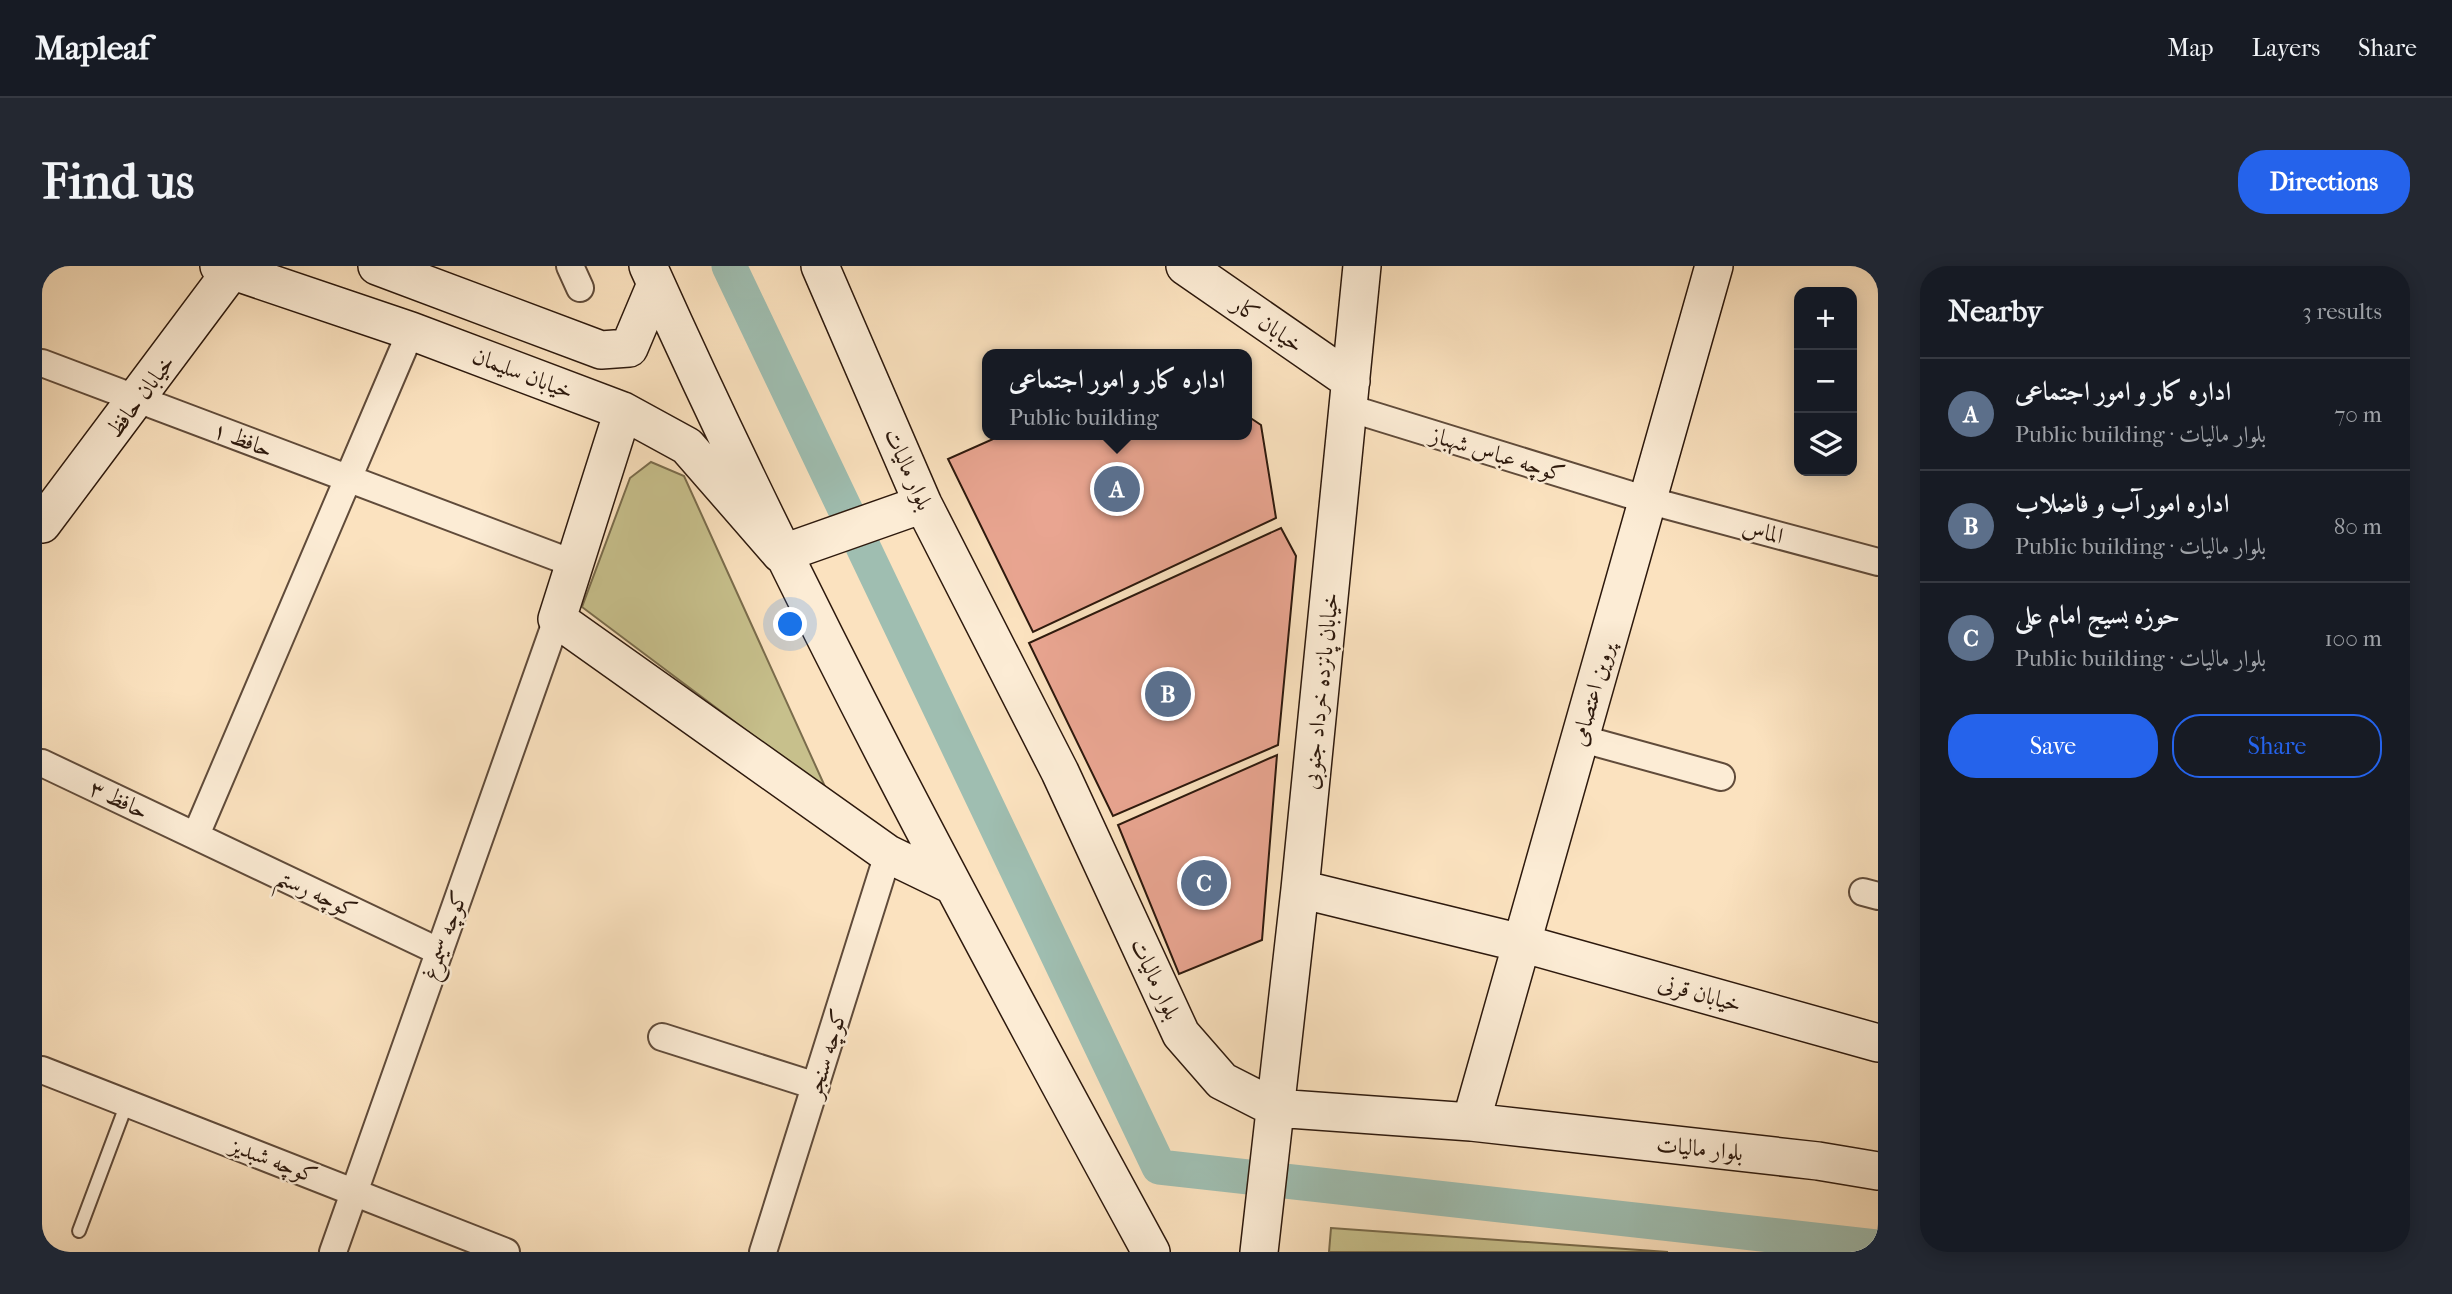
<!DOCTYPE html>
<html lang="en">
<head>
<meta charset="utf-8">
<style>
	body { margin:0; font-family:"IM FELL French Canon",Amiri,serif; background:#242831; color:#f1f3f6 }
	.controls { position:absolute; right:21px; top:21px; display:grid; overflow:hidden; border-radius:14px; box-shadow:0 4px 18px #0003 }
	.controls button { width:63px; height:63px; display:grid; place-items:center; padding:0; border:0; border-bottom:2px solid #363941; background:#171b24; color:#f1f3f6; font:35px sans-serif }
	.you { position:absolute; left:749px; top:359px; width:24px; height:24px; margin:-18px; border:5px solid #fff; border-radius:50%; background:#1a73e8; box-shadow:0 0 0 10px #1a73e833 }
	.badge { display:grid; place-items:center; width:46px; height:46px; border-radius:50%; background:#2563eb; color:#fff; font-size:23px; font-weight:700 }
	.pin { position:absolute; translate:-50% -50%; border:4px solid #fff; box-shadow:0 2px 7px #0006 }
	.popup { position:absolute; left:940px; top:83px; width:270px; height:91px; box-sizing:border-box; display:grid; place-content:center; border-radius:14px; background:#171b24; filter:drop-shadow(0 2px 5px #0005); font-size:23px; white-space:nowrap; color:#9ea1a6 }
	.popup b { font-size:26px; color:#f1f3f6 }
	.popup::after { content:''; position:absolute; left:50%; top:100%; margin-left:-14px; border:14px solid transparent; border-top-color:#171b24 }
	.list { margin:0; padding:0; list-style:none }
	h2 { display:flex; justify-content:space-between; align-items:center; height:91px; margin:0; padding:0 28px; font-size:30px }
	h2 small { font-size:23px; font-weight:400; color:#9ea1a6 }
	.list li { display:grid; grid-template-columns:46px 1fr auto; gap:21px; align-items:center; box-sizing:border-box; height:112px; padding:0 28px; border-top:2px solid #363941 }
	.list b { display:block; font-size:26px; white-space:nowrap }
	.list p { margin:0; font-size:23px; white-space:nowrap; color:#9ea1a6 }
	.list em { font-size:23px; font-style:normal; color:#9ea1a6 }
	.actions { display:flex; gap:14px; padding:21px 28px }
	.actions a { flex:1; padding:16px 0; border:2px solid #2563eb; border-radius:28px; text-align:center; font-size:24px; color:#2563eb }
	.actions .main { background:#2563eb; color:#fff }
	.icon { flex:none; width:38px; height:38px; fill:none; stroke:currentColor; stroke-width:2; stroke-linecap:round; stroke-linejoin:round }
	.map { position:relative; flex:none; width:1836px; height:986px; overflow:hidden; border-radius:28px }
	header { display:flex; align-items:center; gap:42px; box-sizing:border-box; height:98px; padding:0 35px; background:#171b24; border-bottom:2px solid #363941 }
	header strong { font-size:33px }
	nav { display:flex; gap:38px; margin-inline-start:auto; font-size:24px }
	.intro { display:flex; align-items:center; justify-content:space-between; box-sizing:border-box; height:168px; padding:0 42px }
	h1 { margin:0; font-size:49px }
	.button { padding:18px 32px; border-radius:28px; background:#2563eb; color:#fff; font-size:24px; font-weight:700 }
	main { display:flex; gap:42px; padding:0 42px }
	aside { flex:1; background:#171b24; border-radius:28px; box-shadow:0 4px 18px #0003 }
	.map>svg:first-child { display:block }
</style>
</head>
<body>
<header>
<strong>Mapleaf</strong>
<nav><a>Map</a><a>Layers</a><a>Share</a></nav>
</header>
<div class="intro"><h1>Find us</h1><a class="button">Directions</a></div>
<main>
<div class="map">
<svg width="1836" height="986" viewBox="0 0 1836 986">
	<rect width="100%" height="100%" fill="#fbe2bf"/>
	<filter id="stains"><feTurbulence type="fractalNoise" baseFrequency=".00286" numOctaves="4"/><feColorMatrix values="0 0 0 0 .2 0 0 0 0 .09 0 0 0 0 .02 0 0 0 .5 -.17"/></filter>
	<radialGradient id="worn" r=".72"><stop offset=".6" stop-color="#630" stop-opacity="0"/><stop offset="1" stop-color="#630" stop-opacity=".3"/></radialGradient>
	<path fill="#c7c08c" stroke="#7a6c4c" stroke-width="2" d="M609,196l33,14 143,315 -245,-184 48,-129z
		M1289,962l337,24h-339z"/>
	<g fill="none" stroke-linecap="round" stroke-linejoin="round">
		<path stroke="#9fbeb1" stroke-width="35" d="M687,0l430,901 719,80"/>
	</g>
	<path fill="#e9a591" stroke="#2d190d" stroke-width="2" d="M1204,149l15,10 15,93 -243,114 -85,-173 54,-24h244z
		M1239,262l15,28 -18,189 -165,71 -84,-173z
		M1235,489l-15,185 -83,34 -61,-149z"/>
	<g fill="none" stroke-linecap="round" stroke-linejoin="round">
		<g stroke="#604b3a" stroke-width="16">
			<path id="lane" d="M37,965l48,-128"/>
		</g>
		<g stroke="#604b3a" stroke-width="30">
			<path id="street" d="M528,0l10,22
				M0,97l533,201
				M1307,142l298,92 231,62
				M1537,472l142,39
				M0,497l396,188
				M154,569l215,-504
				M1821,626l15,4
				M620,771l154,49
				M0,804l464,182
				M291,986l224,-633
				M721,986l125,-398"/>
		</g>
		<g stroke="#2d190d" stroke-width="40">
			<path id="secondary" d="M177,0l192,65 212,80 64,35 94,108 142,-50
				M335,0l224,84 28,-2 27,-64
				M606,0c151,337 326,662 503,986
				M778,0l103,238 137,268 121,262 41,47 53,27 196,14 347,39 60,10
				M1143,0l166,115
				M581,145l-66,208 331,235 62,30
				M0,258l193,-258
				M1258,623l221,54 357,100
				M1429,856l243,-856
				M1217,986l41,-363 62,-623"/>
		</g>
		<use href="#lane" stroke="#fcecd5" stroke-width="12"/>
		<use href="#street" stroke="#fcecd5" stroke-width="26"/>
		<use href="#secondary" stroke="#fcecd5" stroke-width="37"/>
	</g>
	<g text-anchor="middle" stroke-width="5" stroke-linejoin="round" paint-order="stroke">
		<g font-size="23" fill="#2d190d" stroke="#fcecd5">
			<text transform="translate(1226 58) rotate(35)" y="8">خیابان کار</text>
			<text transform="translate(481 107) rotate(21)" y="8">خیابان سلیمان</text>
			<text transform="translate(98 130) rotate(-53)" y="8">خیابان حافظ</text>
			<text transform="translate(201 173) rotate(21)" y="8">حافظ ۱</text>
			<text transform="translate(1456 188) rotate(17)" y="8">کوچه عباس شهباز</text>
			<text transform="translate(867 203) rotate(66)" y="8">بلوار مالیات</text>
			<text transform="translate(1721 265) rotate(15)" y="8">الماس</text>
			<text transform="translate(1278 425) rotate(-84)" y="8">خیابان پانزده خرداد جنوبی</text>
			<text transform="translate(1550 428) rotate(-74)" y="8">پروین اعتصامی</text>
			<text transform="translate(77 533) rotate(25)" y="8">حافظ ۳</text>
			<text transform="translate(275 627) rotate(25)" y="8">کوچه رستم</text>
			<text transform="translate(402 669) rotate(-70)" y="8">کوچه سیمرغ</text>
			<text transform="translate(1114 713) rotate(65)" y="8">بلوار مالیات</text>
			<text transform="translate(1658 727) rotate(16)" y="8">خیابان قرنی</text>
			<text transform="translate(784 787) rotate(-73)" y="8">کوچه سنجر</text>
			<text transform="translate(1658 882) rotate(6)" y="8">بلوار مالیات</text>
			<text transform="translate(232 894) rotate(21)" y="8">کوچه شبدیز</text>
		</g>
	</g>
	<rect width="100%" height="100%" filter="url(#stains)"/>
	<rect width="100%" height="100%" fill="url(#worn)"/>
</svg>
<div class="controls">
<button>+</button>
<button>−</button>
<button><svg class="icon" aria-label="layers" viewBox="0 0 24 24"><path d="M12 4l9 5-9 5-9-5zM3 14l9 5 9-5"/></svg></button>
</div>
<div class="you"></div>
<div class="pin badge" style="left:1075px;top:223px;background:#5c6f8a">A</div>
<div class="popup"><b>اداره کار و امور اجتماعی</b>Public building</div>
<div class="pin badge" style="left:1126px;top:428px;background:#5c6f8a">B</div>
<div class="pin badge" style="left:1162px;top:617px;background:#5c6f8a">C</div>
</div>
<aside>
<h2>Nearby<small>3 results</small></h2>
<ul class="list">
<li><span class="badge" style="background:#5c6f8a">A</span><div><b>اداره کار و امور اجتماعی</b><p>Public building · بلوار مالیات</p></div><em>70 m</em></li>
<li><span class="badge" style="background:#5c6f8a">B</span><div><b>اداره امور آب و فاضلاب</b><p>Public building · بلوار مالیات</p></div><em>80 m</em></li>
<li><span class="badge" style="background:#5c6f8a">C</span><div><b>حوزه بسیج امام علی</b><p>Public building · بلوار مالیات</p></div><em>100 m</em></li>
</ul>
<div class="actions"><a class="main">Save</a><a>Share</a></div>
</aside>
</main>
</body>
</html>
